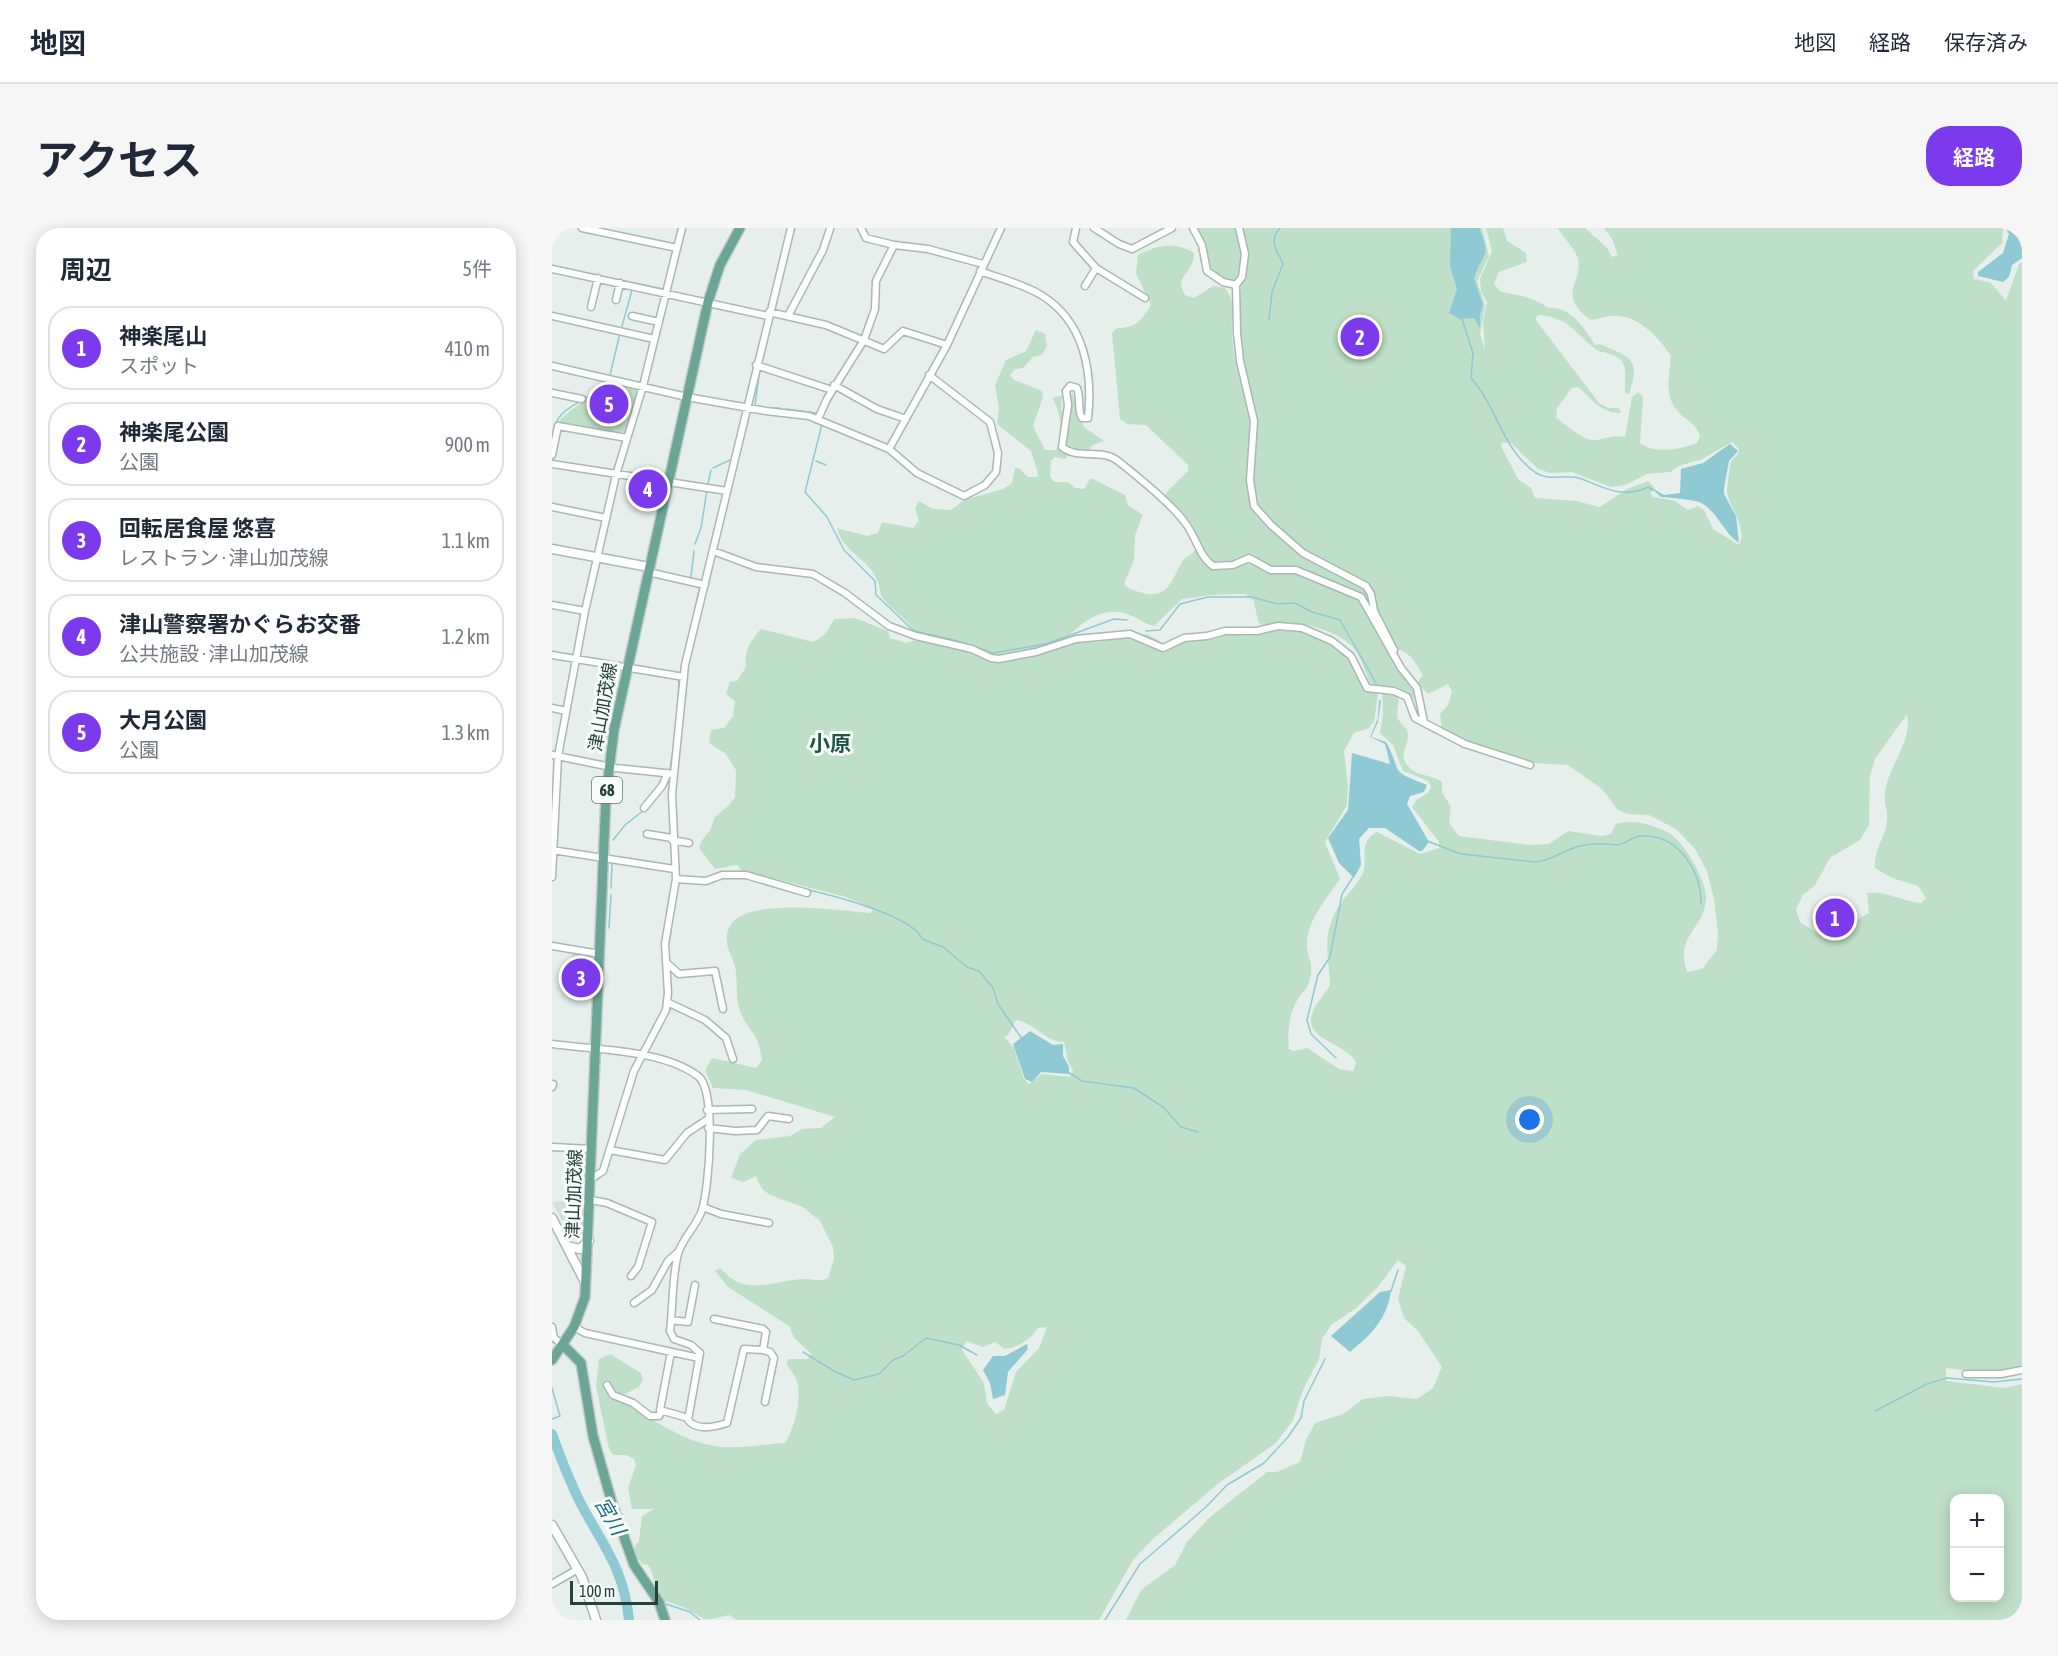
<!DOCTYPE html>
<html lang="ja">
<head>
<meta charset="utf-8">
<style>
	body { margin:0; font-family:"Asap Condensed","Noto Sans JP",sans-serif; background:#f6f6f7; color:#1f2937 }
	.controls { position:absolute; right:18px; bottom:18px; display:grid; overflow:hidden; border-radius:12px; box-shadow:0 3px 15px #0003 }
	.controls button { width:54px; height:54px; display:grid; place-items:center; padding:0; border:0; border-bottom:2px solid #e0e1e3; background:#fff; color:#1f2937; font:30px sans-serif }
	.scale { position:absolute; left:18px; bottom:15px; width:88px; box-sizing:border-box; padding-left:6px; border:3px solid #24423a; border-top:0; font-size:16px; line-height:21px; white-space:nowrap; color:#24423a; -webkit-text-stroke:4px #f7fbf9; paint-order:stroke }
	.you { position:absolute; left:978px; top:892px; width:21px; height:21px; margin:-15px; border:4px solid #fff; border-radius:50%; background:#1a73e8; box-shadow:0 0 0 9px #1a73e833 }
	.badge { display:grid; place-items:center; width:39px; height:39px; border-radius:50%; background:#7c3aed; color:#fff; font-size:20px; font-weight:700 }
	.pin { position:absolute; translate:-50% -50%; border:3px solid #fff; box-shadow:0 2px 6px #0006 }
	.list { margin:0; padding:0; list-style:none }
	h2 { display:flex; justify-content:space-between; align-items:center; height:78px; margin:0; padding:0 24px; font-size:26px }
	h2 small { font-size:20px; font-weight:400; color:#747a83 }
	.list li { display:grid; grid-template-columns:39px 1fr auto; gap:18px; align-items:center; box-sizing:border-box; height:84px; margin:0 12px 12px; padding:0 12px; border:2px solid #e0e1e3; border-radius:24px }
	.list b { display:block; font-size:22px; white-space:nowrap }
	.list p { margin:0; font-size:20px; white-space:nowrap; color:#747a83 }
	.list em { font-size:20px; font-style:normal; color:#747a83 }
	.map { position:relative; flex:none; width:1470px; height:1392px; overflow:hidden; border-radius:24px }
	header { display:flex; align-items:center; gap:36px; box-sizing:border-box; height:84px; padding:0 30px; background:#fff; border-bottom:2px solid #e0e1e3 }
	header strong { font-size:28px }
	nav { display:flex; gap:33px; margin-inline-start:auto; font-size:21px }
	.intro { display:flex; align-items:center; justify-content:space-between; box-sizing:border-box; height:144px; padding:0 36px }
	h1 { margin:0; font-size:42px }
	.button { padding:15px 27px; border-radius:24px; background:#7c3aed; color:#fff; font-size:21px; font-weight:700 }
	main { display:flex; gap:36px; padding:0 36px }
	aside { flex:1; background:#fff; border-radius:24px; box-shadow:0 3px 15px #0003 }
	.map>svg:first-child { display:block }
</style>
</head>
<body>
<header>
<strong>地図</strong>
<nav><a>地図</a><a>経路</a><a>保存済み</a></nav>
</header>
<div class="intro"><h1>アクセス</h1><a class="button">経路</a></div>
<main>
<aside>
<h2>周辺<small>5件</small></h2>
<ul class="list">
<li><span class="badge">1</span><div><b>神楽尾山</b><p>スポット</p></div><em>410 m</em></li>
<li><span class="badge">2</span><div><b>神楽尾公園</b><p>公園</p></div><em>900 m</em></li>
<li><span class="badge">3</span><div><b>回転居食屋 悠喜</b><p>レストラン · 津山加茂線</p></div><em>1.1 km</em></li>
<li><span class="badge">4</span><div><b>津山警察署かぐらお交番</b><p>公共施設 · 津山加茂線</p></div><em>1.2 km</em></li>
<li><span class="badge">5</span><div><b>大月公園</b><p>公園</p></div><em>1.3 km</em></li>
</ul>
</aside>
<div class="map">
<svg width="1470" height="1392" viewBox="0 0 1470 1392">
	<rect width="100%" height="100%" fill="#e6efeb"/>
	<path fill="#d4dfda" d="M20,724l21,4 -3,38 -20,-1z
		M32,971l-1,23 -4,16h-7l-20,-36z"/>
	<path fill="#bfe0c8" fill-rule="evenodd" d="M644,0h286l7,28 -12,25 8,24 -5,29 5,16 -2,-29 4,-19 -6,-11 -1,-12 12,-28 -6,-23h17l4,13 19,12 1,9 -28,10 -5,12 7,8c18,3 33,5 47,16 23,-2 36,20 47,37l5,-1c31,14 41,14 29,50l-4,-1c-1,-14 5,-30 -10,-37 -6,-2 -9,-4 -15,-4 -24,-16 -29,-35 -62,-37l-3,4 64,84 9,5h11l2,5c-22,-1 -27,-12 -43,-26l-6,1 -15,20 -1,10c11,7 28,24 41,22 11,-2 17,-5 28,-3l7,-40 6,-5 5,5 -3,46c15,12 41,6 57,0l3,-7c-4,-10 -7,-12 -15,-18 -23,-18 -16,-37 -14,-62 -11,-17 -31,-39 -53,-40 -8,-1 -19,3 -28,4 -36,-29 -4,-36 -13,-64 -4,-10 -14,-18 -19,-28h27l22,20 5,9 6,-2 -6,-16 -8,-11h399l-1,15 -29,28 1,8 16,3 16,19 13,-37 3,-2v1103c-25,10 -50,6 -76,3v13l59,7 17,-4v236h-896l15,-30 34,-25 12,-23 23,-25 57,-45h10l23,-10 6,-22 9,-17 28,-9 20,-15 26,-3 28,3 16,-11 9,-21 -24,-36 -14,-13 -6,-19 8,-33 -8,-6 -20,27 -22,21 -25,17 -9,14 -3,20 -16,31 -10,30 -17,23 -57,40 -66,56 -20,21 -34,60h-362l-8,-5 -23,5 -23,-13 -21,-7c-9,-14 -7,-26 -14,-35l-6,-1 -7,-10v-8l4,-5 3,-25 12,-7h-22l-4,-21 8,-23 -2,-6 -8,-4h-13l-4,-6 -13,-63 3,-27 11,-5 31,19 2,6 -4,8 -16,8v6c27,17 59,40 92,45 21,4 48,-2 70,-3 9,-14 16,-41 13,-58 -1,-8 -8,-15 -12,-22l3,-4h18l5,-5 -17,-15 -6,-13 -61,-39 -13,-16 5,-3c7,7 13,13 23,16 20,5 42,-5 62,-5 8,0 15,3 23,-1l6,-19 -1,-12 -13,-26 -17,-14 -33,-12 -8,-6 -6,-13 -13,6 -12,-4 9,-24 16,-14 34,-4 12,-7 19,-1 14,-11 -89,-27 -33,-2 -8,-18 7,-12 44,10 6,-8c-3,-28 -14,-28 -22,-49 -5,-14 -2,-31 -5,-45 -3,-11 -10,-19 -8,-31 4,-42 113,-24 143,-22l4,-4 -28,-12 -105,-27 -4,-5 -22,4 -16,-21c4,-14 11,-11 15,-30l15,-13 6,-8 1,-27 -10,-16 -17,-11 2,-13 13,-2 9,-12 2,-15 -9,-7 4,-12 7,-1 9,-14c-3,-14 5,-27 15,-38l53,13 12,-9 8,-14 21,-1 33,13 2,7 16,5 11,-3c-4,-19 -20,-25 -32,-39 -7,-8 -4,-13 -8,-21 -8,-21 -35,-29 -40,-52l30,8 11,-3 4,-11 31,6 6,-7 -4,-13 4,-7 14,8 18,1 13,-10 39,-11 9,-6 3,-15h4l9,9h9l1,-4 -7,-22 -34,-27 2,-16 -4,-23 11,-25 20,-9 10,-21 9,4 2,12 -5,9 -9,2 -10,11 -8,1 -5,6 4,5 28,11 1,6 -10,29 12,24h11c8,-13 5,-40 -4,-52l10,-3 -1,15 3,6 5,-5 3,-20 12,36 20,14 -11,4 -6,7h-15l-7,7 -10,-2 -4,4 -1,15 4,6h14l7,6 9,1 6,-10h3l32,16 3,10 15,10 -8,20 -1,25 -10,24c4,5 9,6 15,8 28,9 32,-10 43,-30 3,-6 10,-6 13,-12 9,-24 -15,-39 -30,-52l1,-5 22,-22v-6l-42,-40 -19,-1 -7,-5 -8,-86 5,-5c19,0 24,-7 34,-23l-15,-32 2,-18c21,-10 35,-14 56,-2 0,22 -21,22 -9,42l9,3 19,-12 12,2c12,18 6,25 7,44 1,29 11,66 26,89l-16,-59 -3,-32 2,-46 -4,-4 -10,1 -17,-10 -7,-31zM1180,214l7,7c-1,7 -3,6 -7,11 -2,2 -5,27 -5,32 3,17 21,35 12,53l-26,-16 -9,-19 -6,-4 -10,4 -13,-9 -22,-4 -3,-4 5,-5 -7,-7 -21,8 -27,18 -24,-6 -41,-3 -4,-10 -13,-9 -17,-33 1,-3h9l27,26 12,4 22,-1 39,15 14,-2 22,-11 23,-2 11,-7 19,-5zM693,366l9,7 4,21 5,4c28,-7 67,0 89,20 9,9 13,27 19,38l26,3 18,13 -2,-9 -23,-34 2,-7c17,-2 23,13 31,25l-6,8 11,11 20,-10 4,8 -4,13 -8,9 2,15 31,14 61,20 34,2 34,24 16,21 9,4 22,1 27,14 19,20 12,22 7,28 4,34 -1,17 -15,19 -15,3c-12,-38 16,-41 19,-72 2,-18 -22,-58 -37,-67 -17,-9 -36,-14 -53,-9l-5,10 -9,2 -34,-5 -19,13 -20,1 -70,-9 -10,-13 2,-16 -9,-15v-10c-10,-8 -25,-5 -34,-16 -10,-11 0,-19 0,-31 0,-8 -7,-10 -10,-16 -3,-8 3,-15 -1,-23l-15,-4 1,22 -3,19 13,12 10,26 25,10 3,6 -3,6 -11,6 -5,8 27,35v6l-19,6 -43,-22c-19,10 -9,24 -14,41 -4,10 -16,21 -22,30 -21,31 -12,49 -11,82 -5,9 -15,19 -18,29 -9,26 36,29 44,49l-3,8 -14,-2 -32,-21 -13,3 -5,-2c-2,-18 0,-38 11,-53 2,-4 7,-7 8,-11 8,-20 -1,-26 -1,-40 0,-25 20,-47 33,-66l-15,-37 22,-37 1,-19 -4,-35 10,-18 15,-5 5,-7 4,-27 -16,-11 -8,-21 -17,-14 -39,-18 -17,-2 -33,8 -23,-2 -11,5 -27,2 -23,9 -3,-1 -3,-9 -12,-6 -47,8h-28l-4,-4c16,-18 40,-34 65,-22 8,3 12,8 22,10l28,-27 29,-4zM1355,486c6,27 -18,50 -22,78 -2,9 3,18 2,28 -1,18 -13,27 -12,48l17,10 26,8 8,12 -5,5c-19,-2 -35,-12 -54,-10l2,20 -17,10 -14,16h-12l-26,-17 -4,-13 7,-14 12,-10 15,-27 30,-18 9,-15 1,-49 5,-17zM464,792c19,3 29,22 48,22l4,19 5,10 -3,6 -29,-3 -12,10 -5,-5 -10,-31 -10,-11 4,-2zM495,1099l-8,21 -23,24 -12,38 -8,4 -9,-11 -3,-20 -22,-33 4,-9 17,6 12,-5 10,7c16,-3 24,-9 33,-21zM1402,1270h46v100h-46z
		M58,154l29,8 -13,43 -68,-10c8,-12 39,-30 52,-41z"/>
	<path fill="#8ec9d4" d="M899,0h28c13,31 4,23 -5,50l9,27 -3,9v14l-6,-10 -14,1 -11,-6 8,-24 -7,-22z
		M1454,0h16v30l-10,7 -3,12 -6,5 -25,-6v-4l25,-19 6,-19z
		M1178,216l8,7 -9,10 -5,27v6l12,22 3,27c-15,-10 -22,-31 -36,-39 -8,-5 -32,-6 -42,-7l-11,-10 14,8 16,-2 1,-24 22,-6z
		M827,472l2,1 -3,21 -7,15 15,5c18,34 1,27 41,43l-3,7 -14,4 -3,8 22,38 -7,9h-3l-34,-23h-16l-10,11 2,26 -7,13 -15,-15 -11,-25 20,-28 4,-57 38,11 -5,-20 -15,-7 8,-19z
		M478,803l23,14 10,-1v12l6,11v7l-28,-2 -9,10 -7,-3 -12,-35z
		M839,1062c-3,28 -20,45 -41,62l-19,-16 49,-44z
		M475,1116l1,5 -20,23 -3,23 -12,4 -3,-16 -7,-13 10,-14h12z"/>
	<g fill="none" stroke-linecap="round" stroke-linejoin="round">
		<path stroke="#8ec9d4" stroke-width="1.5" d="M82,55l29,6
			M119,56l14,-56
			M910,91l11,34 -2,25c26,28 31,72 65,95 14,9 31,0 46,6 22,9 42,20 66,8l5,3
			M717,92l3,-28 11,-28c-6,-14 -15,-22 -3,-36
			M70,98l10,-36
			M58,147l10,-42
			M203,178l4,-31
			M217,180h11
			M234,181l29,4
			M270,196l-17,68 22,25 17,33 31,31 1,14 38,36 40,9 39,13 53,-9 68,-25 13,1
			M3,198c5,-21 39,-27 52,-44
			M264,233l10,4
			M161,240l17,-8
			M156,256l3,-14
			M143,316l6,-16 6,-38
			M139,349l3,-26
			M143,381l5,-23
			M139,400l3,-14
			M594,403l14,-1 20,-26 28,-7h44l25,7 18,-1 17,9 28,8 36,63
			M128,445l6,-26
			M126,472l1,-22
			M121,522l1,-3
			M118,542l2,-14
			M61,612l12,-15 19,-15
			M875,613l34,13 74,8c13,-1 20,-6 31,-11 17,-8 34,-8 52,-6 11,-2 14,-11 30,-9 33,2 54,38 53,68
			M59,660l1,-24
			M249,660c26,6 112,27 121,51l21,8 24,20 12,4 14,17 5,16 24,35
			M57,700l2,-33
			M784,830l-25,-24 -4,-14 11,-45 12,-18 12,-63 11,-17
			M516,844l14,9 52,7 29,19 18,20 17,5
			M839,1063l7,-21
			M251,1124l31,19 20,9 25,-6 14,-14 10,-4 23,-18 33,7 18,10
			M0,1160l8,28 -8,3
			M1323,1183l52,-27 20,-6 47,4 28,-3
			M114,1376l24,8 10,8
			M553,1392l35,-56 66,-57 21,-22 37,-22 24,-26 13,-19 3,-17 21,-42"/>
		<path stroke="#8ec9d4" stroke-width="10" d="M0,1206c9,25 18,49 30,72 23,42 42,64 47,114"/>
		<g stroke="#a8b8b2" stroke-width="9">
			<path id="street" d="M30,0l95,20
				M524,0l-3,14 23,26 49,30
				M542,0l25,16 13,5 40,-21
				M641,0l9,17 5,26 16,11 13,3
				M687,0l6,26 -3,23 -6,8 1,48 3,28 14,60 -4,59 4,26 17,19 32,28 63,33 5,8 3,17 20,39
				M342,17l34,4 55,15
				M0,41l216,47
				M428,43c19,7 43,13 61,24 43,26 52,76 47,123h-6c-5,-7 -1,-20 -5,-30l-7,-2 -4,5 2,14 -6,42c16,13 40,1 56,14 19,15 55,44 68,63 10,13 13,32 27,42l20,-1 16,-7 22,12h25l65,27 40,71 16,20 7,34
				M533,58l11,-18
				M64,72l4,-17
				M39,79l7,-29
				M217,84l57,13 58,24 19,-18 44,14
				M0,88l102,23
				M80,88l27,6
				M236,88l35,-66 7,-21
				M204,137l76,25
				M0,138l135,31 79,14 43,5 80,33 58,-104 54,-117
				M282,157l43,24 29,10
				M0,165l30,6
				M266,191l9,-20 37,-59 11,-31 1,-28 18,-36 -28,-7 -5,-10
				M337,221l28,24 47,23 21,-11 11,-13 2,-19 -8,-31 -61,-47
				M0,227l6,-29 69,12
				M0,236l175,27
				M0,279l54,11
				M161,323l43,16 57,7 32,19 44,33 27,10 56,13 19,9 8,1 37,-7 40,-13 54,-5 33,14 21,-10 23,-2 18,-5h32l21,-5 24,2 30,13 19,15 16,32 27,3 13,6 8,21 50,26 65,21
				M96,344l57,13
				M0,377l33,6
				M0,427l132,22
				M0,480l14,3
				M0,527l64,13 58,6
				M92,580l18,-22 6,-13
				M95,606l25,4
				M120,612l17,3
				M0,622l122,19
				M0,649l6,-121 27,-145 31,-136 27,-89 39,-158
				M124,651l30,2 16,-6h24l61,18
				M0,718l48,8
				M114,734l13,12 36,-3 8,38
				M115,774l38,18 21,18 7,21
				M0,816c44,6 109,5 146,32 19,14 11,112 4,134 -5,16 -20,28 -24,44 -6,22 -5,53 -8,77l4,8 17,6 9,8 -12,67c9,11 27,7 39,3l17,-74 19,1 3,-18 -3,-3 -49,-10
				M0,859l1,-3
				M155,882l45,-1
				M156,900l27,3 22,-1 11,-14 21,3
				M0,919l40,2
				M58,922l55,10 22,-27 21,-14
				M39,951l12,-8 31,-100 32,-61 2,-17 -3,-49 11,-65 -4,-85 13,-129 106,-437
				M39,972l16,3 45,19 -14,45 -7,9
				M151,979l18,7 48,9
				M82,1075l18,-13 16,-29 10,-9
				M119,1092l17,2 7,-37
				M0,1099l2,11 9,7
				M22,1099l11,6 114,25
				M211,1122l7,2 4,6 -9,44
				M119,1124l-11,58 28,8
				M1414,1146h35l21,-4
				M55,1157l6,10 20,8 17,13h9l2,-5
				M0,1356l26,-15"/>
		</g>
		<g stroke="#a4bbb3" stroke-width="11">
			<path id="secondary" d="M0,321l97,18
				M0,990l33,64
				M15,1018l13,3 9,-8
				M0,1297l30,52 14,43"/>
		</g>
		<g stroke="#c2cac8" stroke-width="12">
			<path id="primary" d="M12,1118l17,17 12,73 19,67 22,62 25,37 6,18
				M0,1132l22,-33 11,-30 21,-502 8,-65 94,-428 12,-37 20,-37"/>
		</g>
		<use href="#street" stroke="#fff" stroke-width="6"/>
		<use href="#secondary" stroke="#fff" stroke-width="8"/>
		<use href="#primary" stroke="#6aa596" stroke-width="9"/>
	</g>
	<g text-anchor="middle" stroke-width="6" stroke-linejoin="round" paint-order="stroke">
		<rect fill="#f7fbf9" stroke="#637a73" stroke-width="1.5" x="40" y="549" width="30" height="26" rx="4.5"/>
		<g font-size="16" font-weight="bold" fill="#24423a">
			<text x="55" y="568">68</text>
		</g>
		<g font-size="18" fill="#24423a" stroke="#f7fbf9">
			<text transform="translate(51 479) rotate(-80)" y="6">津山加茂線</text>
			<text transform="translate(22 966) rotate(-88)" y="6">津山加茂線</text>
		</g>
		<g font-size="20" font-style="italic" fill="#1c6f80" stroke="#f7fbf9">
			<text transform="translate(58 1288) rotate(60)" y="7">宮川</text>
		</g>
		<g font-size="21" font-weight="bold" fill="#1f5548" stroke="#f7fbf9">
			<text x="278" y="523">小原</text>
		</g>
	</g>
</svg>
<div class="controls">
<button>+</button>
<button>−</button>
</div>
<div class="scale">100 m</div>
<div class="you"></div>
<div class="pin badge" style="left:1283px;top:690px">1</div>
<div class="pin badge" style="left:808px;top:109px">2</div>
<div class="pin badge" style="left:29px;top:750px">3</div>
<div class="pin badge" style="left:96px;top:261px">4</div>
<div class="pin badge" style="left:57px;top:176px">5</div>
</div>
</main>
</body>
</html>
